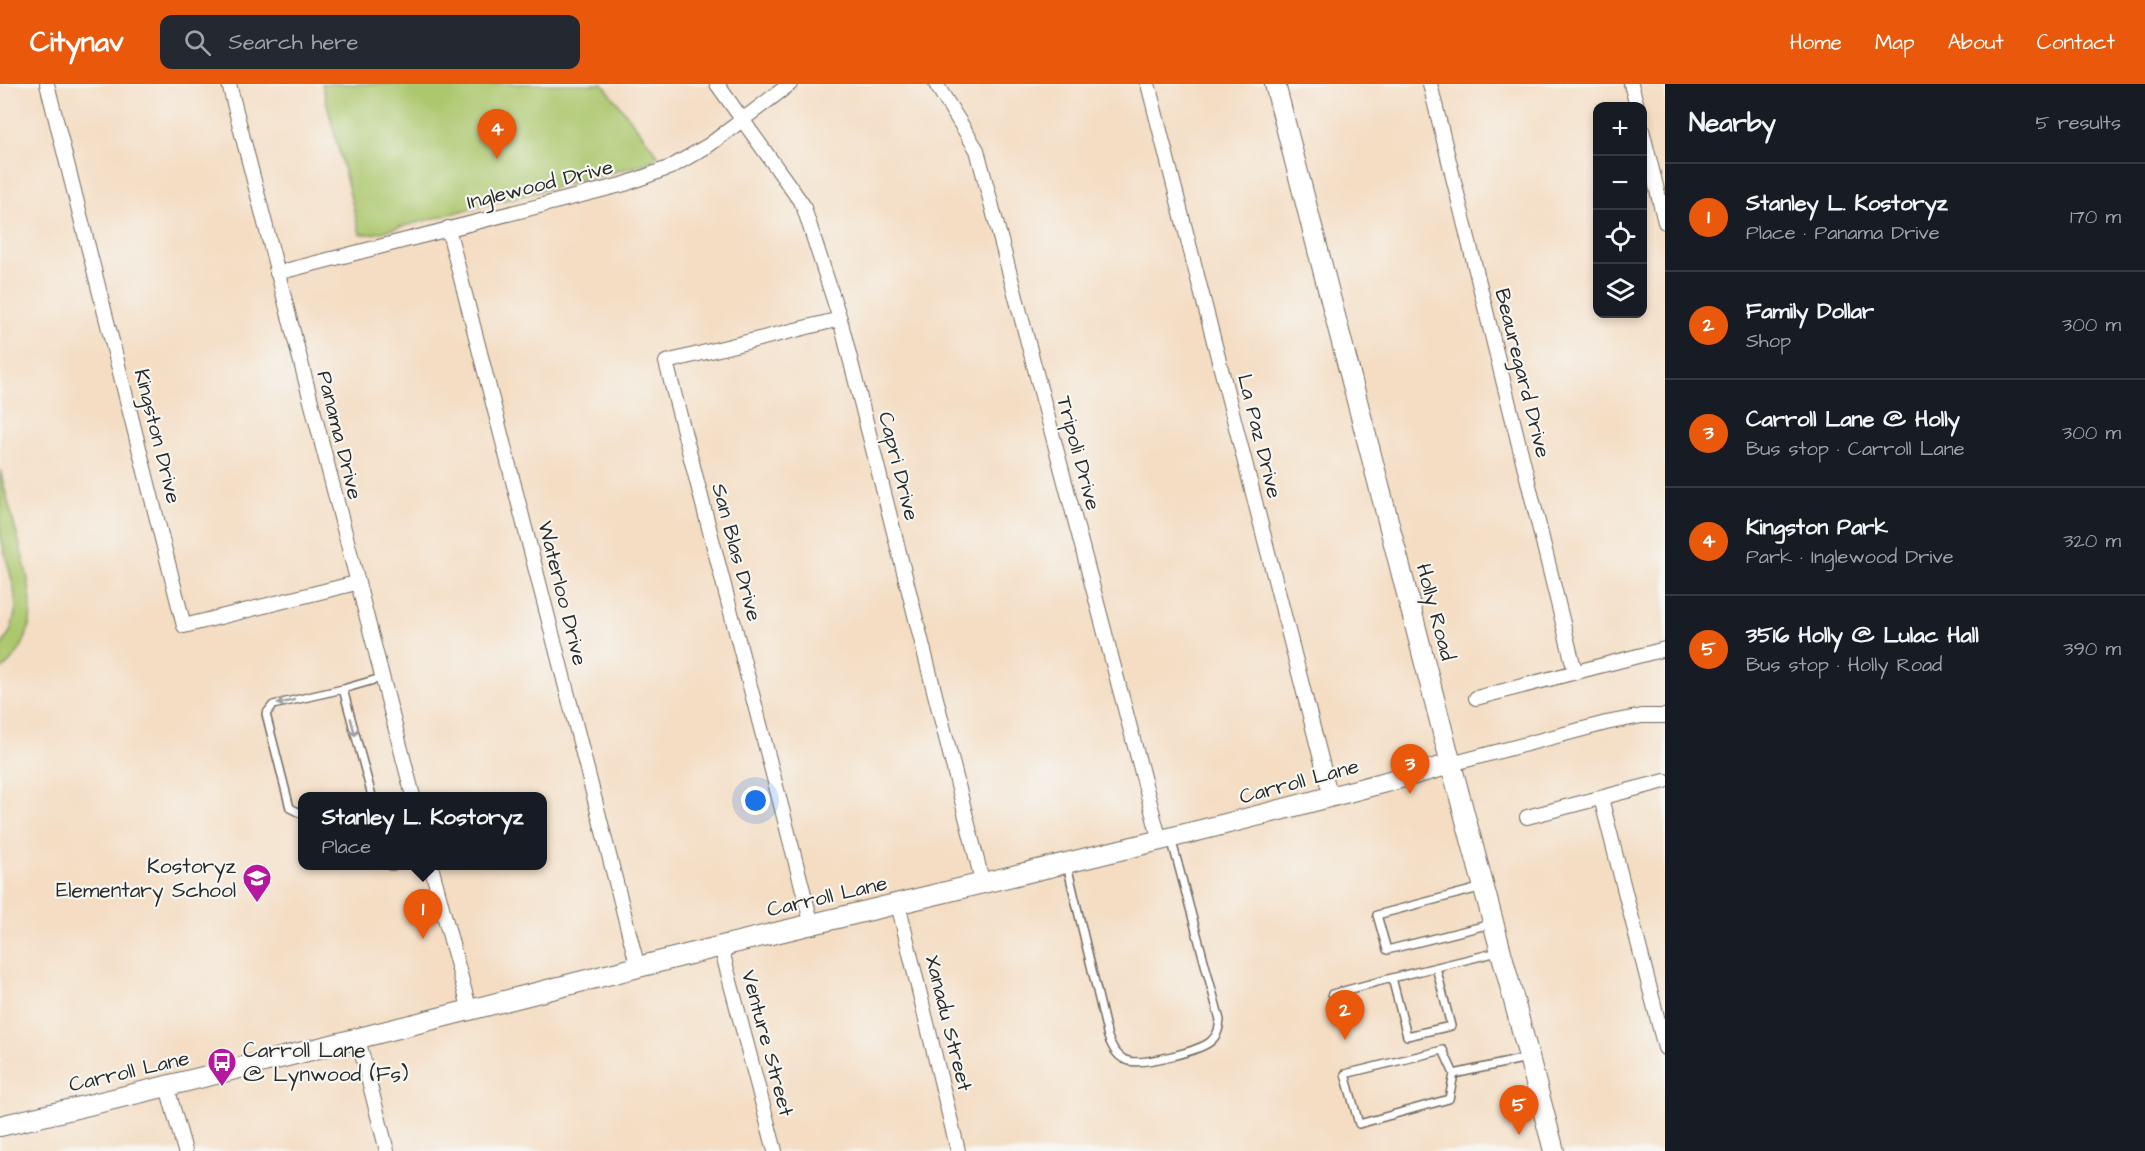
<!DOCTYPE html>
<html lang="en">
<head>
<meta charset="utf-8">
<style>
	body { margin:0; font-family:"Architects Daughter",sans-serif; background:#242831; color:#f1f3f6 }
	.controls { position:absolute; right:18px; top:18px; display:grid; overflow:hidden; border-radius:12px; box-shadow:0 3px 9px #0003 }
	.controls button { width:54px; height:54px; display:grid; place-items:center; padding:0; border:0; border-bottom:2px solid #363941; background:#171b24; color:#f1f3f6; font:30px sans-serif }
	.you { position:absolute; left:756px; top:717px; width:21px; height:21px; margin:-15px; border:4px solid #fff; border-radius:50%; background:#1a73e8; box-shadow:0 0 0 9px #1a73e833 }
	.badge { display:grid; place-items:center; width:39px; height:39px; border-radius:50%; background:#ea580c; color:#fff; font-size:20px; font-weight:700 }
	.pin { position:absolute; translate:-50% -50px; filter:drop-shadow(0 2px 3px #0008) }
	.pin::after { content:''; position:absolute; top:32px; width:21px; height:18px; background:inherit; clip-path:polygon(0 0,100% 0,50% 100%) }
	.popup { position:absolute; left:298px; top:708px; width:249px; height:78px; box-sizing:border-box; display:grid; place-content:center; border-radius:12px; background:#171b24; filter:drop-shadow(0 2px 4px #0005); font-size:20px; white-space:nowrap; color:#9ea1a6 }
	.popup b { font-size:22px; color:#f1f3f6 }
	.popup::after { content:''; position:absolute; left:50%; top:100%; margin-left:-12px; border:12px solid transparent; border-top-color:#171b24 }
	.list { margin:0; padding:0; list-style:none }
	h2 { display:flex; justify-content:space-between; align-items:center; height:78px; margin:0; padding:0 24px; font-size:26px }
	h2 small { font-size:20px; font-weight:400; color:#9ea1a6 }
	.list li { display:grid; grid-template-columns:39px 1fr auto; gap:18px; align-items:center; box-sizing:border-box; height:108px; padding:0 24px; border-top:2px solid #363941 }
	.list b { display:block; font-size:22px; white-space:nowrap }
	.list p { margin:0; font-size:20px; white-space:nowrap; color:#9ea1a6 }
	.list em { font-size:20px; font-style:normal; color:#9ea1a6 }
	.icon { flex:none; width:33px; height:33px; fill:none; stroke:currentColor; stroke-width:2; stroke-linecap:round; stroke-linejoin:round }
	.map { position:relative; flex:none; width:1665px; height:1067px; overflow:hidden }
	header { display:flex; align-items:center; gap:36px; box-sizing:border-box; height:84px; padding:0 30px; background:#ea580c; color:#fff }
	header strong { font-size:28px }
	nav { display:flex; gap:33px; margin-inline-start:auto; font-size:21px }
	.search { width:420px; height:54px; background:#242831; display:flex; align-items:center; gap:15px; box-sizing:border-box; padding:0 21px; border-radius:12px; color:#9ea1a6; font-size:22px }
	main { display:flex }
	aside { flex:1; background:#171b24 }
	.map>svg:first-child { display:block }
</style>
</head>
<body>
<header>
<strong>Citynav</strong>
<div class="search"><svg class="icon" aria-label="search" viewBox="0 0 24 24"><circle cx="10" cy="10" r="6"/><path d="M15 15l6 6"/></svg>Search here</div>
<nav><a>Home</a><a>Map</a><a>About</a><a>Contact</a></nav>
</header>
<main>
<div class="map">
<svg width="1665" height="1067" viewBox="0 0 1665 1067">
	<rect width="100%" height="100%" fill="#f6f6f2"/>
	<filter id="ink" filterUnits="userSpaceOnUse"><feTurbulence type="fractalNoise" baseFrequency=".0167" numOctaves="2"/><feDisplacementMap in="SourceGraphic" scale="12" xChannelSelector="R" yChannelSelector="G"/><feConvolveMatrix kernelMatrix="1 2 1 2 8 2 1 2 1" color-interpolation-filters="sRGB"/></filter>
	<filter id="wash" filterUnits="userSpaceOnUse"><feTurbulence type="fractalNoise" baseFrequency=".008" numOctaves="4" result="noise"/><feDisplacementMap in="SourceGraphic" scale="24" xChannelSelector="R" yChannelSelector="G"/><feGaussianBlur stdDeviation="1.35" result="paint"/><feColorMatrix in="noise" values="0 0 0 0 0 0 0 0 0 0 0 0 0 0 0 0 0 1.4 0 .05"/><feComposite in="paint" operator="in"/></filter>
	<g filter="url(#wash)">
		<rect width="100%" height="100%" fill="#f4ddc3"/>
		<path fill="#acc76d" stroke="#6c794c" stroke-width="1.5" d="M322,0h281l55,71 -10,8 -275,71h-13z
			M0,386c6,24 12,48 19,72 12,47 26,94 -19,129v-22l11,-19 5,-21 -2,-21 -14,-54z"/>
	</g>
	<g filter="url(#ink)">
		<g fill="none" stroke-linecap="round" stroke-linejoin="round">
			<g stroke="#716960" stroke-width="10">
				<path id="lane" d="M372,712l-29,-107 38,-11
					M303,728l-3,1 -10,-5 -24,-94 7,-9 70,-16
					M1067,781l41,172c4,10 9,21 21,24 14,4 71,-10 82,-20 7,-6 8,-13 9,-21l-49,-182
					M390,782h3
					M1483,803l-106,28 10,35 104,-26
					M1436,883l15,59 -44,10 -15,-58 106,-26
					M1332,910l60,-16
					M1454,990l-5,25 -90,25 -14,-50 98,-24 11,24 73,-16"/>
			</g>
			<g stroke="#716960" stroke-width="16">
				<path id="street" d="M47,0l137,542 172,-43
					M229,0l184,712
					M717,0l86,121 37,114 143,565
					M936,0l41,66 183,691
					M1148,0l183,714
					M1430,0l145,588
					M1631,0l6,22
					M1642,46l23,92
					M448,144l190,740
					M277,189l348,-89 46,-17 38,-22 81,-61
					M1476,614l189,-49
					M1451,680l155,-41 36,-7h23
					M1601,714l64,250
					M1527,733l138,-36
					M431,782l39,145
					M898,820l60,247
					M812,841l-146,-563 174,-43
					M721,863l54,204
					M358,955l29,112
					M167,1003l18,64"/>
			</g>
			<g stroke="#716960" stroke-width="22">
				<path id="secondary" d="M1275,0l176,680 103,387
					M0,1042c242,-56 481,-120 722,-180 243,-60 488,-114 729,-182"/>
			</g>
			<use href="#lane" stroke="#fff" stroke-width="7"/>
			<use href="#street" stroke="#fff" stroke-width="14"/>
			<use href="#secondary" stroke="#fff" stroke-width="20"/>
		</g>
		<defs><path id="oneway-shaft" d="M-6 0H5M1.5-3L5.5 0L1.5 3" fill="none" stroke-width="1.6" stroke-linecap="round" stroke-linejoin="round" transform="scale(1.5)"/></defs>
		<g stroke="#a0a0a0">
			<use href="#oneway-shaft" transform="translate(286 618) rotate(167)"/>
			<use href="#oneway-shaft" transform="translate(353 643) rotate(75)"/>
		</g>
	</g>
	<defs>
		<g id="school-pin" transform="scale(1.5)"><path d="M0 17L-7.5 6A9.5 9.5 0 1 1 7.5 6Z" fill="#b5179e" stroke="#f6f6f2"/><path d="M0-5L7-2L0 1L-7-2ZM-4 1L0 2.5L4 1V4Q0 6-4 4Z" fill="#fff"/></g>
		<g id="bus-pin" transform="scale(1.5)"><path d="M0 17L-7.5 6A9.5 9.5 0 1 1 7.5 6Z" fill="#b5179e" stroke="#f6f6f2"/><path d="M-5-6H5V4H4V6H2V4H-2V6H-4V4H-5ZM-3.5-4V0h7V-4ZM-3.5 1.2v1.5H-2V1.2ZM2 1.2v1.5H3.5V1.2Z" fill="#fff"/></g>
	</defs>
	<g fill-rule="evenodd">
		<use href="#school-pin" x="257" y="794"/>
		<use href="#bus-pin" x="222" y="978"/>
	</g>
	<g text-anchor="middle" stroke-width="4.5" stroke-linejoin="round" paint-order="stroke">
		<g font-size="21" fill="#2b2b2b" stroke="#f6f6f2">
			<text transform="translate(540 100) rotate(-14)" y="7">Inglewood Drive</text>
			<text transform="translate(1523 289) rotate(76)" y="7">Beauregard Drive</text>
			<text transform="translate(340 351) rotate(76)" y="7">Panama Drive</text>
			<text transform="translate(158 352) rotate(76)" y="7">Kingston Drive</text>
			<text transform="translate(1260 352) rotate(76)" y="7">La Paz Drive</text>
			<text transform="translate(1079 369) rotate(75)" y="7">Tripoli Drive</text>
			<text transform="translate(899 382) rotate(76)" y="7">Capri Drive</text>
			<text transform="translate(737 468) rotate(75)" y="7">San Blas Drive</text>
			<text transform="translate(563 509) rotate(76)" y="7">Waterloo Drive</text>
			<text transform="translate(1436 528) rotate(75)" y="7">Holly Road</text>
			<text transform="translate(1299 697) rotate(-15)" y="7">Carroll Lane</text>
			<text transform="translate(827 812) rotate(-13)" y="7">Carroll Lane</text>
			<text transform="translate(949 939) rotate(76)" y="7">Xanadu Street</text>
			<text transform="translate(768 959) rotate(75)" y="7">Venture Street</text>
			<text transform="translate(129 987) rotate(-13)" y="7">Carroll Lane</text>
		</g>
		<g font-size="21" fill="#2b2b2b" stroke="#f6f6f2" text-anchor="end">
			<text x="236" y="789">Kostoryz<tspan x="236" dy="24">Elementary School</tspan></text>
			<text x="243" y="973" text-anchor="start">Carroll Lane<tspan x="243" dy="24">@ Lynwood (Fs)</tspan></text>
		</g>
	</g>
</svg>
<div class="controls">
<button>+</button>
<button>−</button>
<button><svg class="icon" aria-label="locate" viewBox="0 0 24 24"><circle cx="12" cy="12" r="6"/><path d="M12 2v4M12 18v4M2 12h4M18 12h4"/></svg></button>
<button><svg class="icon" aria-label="layers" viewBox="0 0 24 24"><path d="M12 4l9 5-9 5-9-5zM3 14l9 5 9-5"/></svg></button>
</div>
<div class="you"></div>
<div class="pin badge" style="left:423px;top:855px">1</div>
<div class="popup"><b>Stanley L. Kostoryz</b>Place</div>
<div class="pin badge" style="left:1345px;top:956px">2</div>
<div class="pin badge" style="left:1410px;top:710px">3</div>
<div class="pin badge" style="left:497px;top:75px">4</div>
<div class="pin badge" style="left:1519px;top:1051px">5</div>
</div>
<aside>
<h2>Nearby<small>5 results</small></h2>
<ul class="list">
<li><span class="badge">1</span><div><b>Stanley L. Kostoryz</b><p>Place · Panama Drive</p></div><em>170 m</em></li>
<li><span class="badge">2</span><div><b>Family Dollar</b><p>Shop</p></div><em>300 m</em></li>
<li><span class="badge">3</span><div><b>Carroll Lane @ Holly</b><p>Bus stop · Carroll Lane</p></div><em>300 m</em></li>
<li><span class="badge">4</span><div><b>Kingston Park</b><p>Park · Inglewood Drive</p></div><em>320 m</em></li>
<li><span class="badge">5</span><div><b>3516 Holly @ Lulac Hall</b><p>Bus stop · Holly Road</p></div><em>390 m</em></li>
</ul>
</aside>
</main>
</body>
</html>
